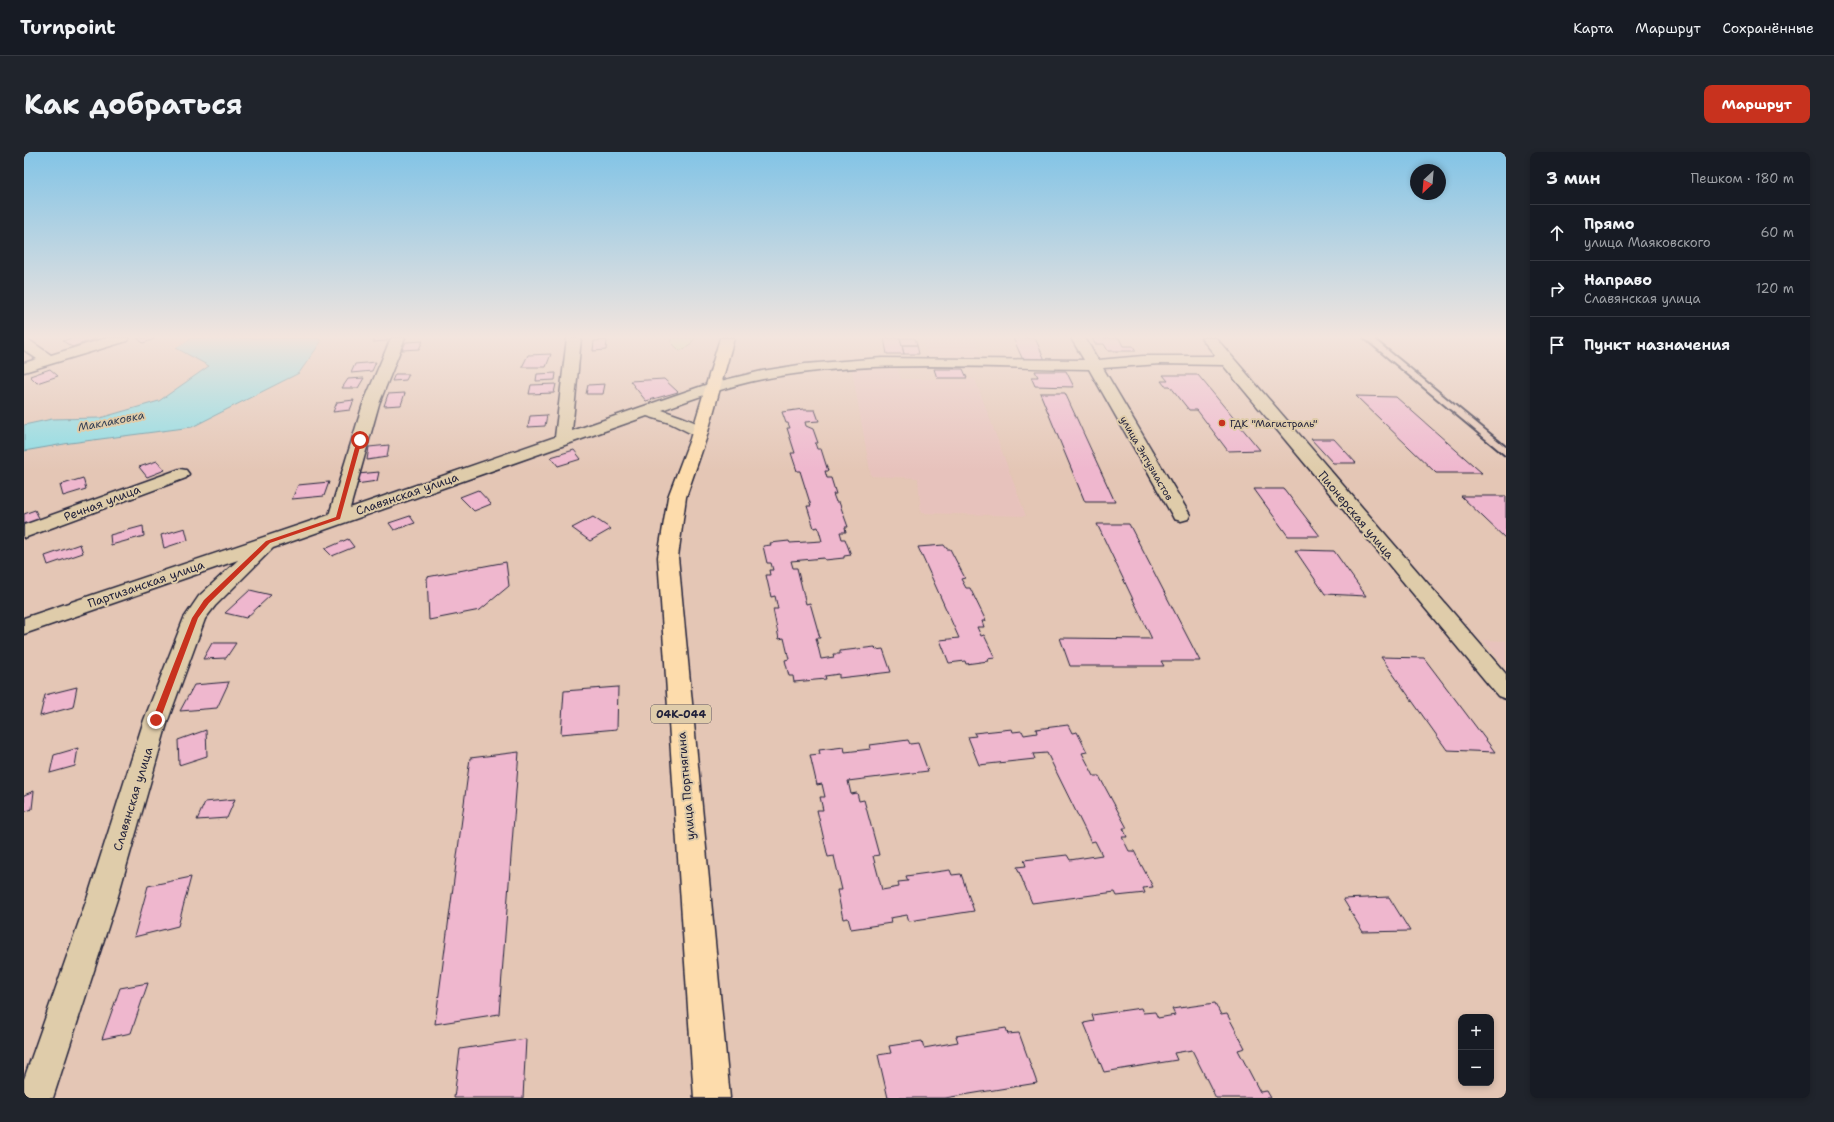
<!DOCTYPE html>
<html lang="ru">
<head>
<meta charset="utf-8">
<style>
	body { margin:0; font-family:"Shantell Sans",sans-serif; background:#20242c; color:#f1f3f6 }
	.controls { position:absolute; right:12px; bottom:12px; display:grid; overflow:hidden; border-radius:8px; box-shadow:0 2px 6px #0003 }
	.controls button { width:36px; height:36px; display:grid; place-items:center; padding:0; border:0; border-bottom:1px solid #363941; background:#171b24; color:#f1f3f6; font:20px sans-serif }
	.compass { position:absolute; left:1386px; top:12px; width:36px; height:36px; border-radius:50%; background:#171b24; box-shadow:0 2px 6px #0003; rotate:206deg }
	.stop { position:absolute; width:12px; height:12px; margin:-9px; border:3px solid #c8321e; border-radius:50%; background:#fff }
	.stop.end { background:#c8321e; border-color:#fff; box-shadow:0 1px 4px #0008 }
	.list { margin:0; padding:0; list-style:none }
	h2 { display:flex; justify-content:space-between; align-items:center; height:52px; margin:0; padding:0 16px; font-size:17px }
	h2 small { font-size:13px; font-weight:400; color:#9ea1a6 }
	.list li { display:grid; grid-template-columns:26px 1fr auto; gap:12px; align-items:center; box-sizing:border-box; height:56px; padding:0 16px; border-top:1px solid #363941 }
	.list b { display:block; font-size:15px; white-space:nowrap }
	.list p { margin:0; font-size:13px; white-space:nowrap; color:#9ea1a6 }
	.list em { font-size:13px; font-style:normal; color:#9ea1a6 }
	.icon { flex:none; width:22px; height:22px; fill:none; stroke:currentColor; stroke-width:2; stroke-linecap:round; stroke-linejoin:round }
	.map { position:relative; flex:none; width:1482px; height:946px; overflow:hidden; border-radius:8px }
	header { display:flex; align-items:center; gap:24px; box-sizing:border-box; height:56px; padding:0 20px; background:#171b24; border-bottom:1px solid #363941 }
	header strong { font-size:19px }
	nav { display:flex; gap:22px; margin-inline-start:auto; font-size:14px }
	.intro { display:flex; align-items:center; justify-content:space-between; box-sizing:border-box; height:96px; padding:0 24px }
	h1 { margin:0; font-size:28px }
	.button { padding:10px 18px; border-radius:8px; background:#c8321e; color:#fff; font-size:14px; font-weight:700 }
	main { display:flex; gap:24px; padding:0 24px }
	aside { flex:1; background:#171b24; border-radius:8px; box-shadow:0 2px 6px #0003 }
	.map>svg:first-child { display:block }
</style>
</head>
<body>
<header>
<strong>Turnpoint</strong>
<nav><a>Карта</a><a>Маршрут</a><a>Сохранённые</a></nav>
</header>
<div class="intro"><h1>Как добраться</h1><a class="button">Маршрут</a></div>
<main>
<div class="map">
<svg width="1482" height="946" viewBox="0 0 1482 946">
	<rect width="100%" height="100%" fill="#e4c6b5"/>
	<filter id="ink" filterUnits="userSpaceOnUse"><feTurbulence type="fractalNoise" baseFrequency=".025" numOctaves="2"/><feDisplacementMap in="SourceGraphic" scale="8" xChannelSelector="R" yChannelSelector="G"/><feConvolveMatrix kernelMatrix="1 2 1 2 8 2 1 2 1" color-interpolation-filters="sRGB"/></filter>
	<g filter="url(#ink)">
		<path fill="#e7c2bc" d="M899,186h52l6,19 -54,-1z
			M873,216l4,11h74l51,137 -105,-3 -3,-35 -47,-2 -19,-106z
			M1459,488l23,1v26z"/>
		<path fill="#c8e49b" stroke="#75836b" d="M647,186h24l-6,8 -9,5 -9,-9z"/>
		<path fill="#8bdce4" stroke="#6192a0" d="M168,186h127l2,4 -22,31 -107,54 -122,16 -46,8v-26l28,-6 48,-1 59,-17 50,-35 -33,-18z"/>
		<path fill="#efb7ce" stroke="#22223b" d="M47,186h26l-25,9 -9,-6z
			M113,186h17l1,1 -12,4z
			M351,186h13l-1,3 -14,1z
			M860,186h16l4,16h-17z
			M876,186h15l2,7h-15z
			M989,186h22l10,22h-22z
			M1068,186h27l4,8h10l3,5h-28l-4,-7h-9z
			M583,188l-1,10 -13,1 1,-10z
			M399,189l-4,8 -17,1 4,-8z
			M878,193h15l2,9h-15z
			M527,202l-5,13h-24l6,-12z
			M352,210l-4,9 -21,2 4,-9z
			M26,217l8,7 -21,7 -7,-7z
			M910,217h29l4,9h-30z
			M1011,219h31l8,16 -39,-1 -4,-9h7z
			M532,221l-1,7 -19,1 1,-7z
			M371,222h14l-3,6 -14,1z
			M1139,223h35l62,75 -32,1 -31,-41h-8l-19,-24h-5l-4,-5h7z
			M340,226l-6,10h-16l6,-9z
			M640,227l14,13 -32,9 -16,-20z
			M532,232l-2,9 -25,1 2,-9z
			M581,232l-2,10h-17l2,-9z
			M381,241l-4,12 -17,1 4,-12z
			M1016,241h25l50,109h-30z
			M1332,244l40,1 86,76h-46z
			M330,248l-4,10 -17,2 4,-10z
			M779,257l1,1h11l4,11 -14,1 1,4 7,3 5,14h-3l2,6h4l7,22h-3l2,7h4l5,16h-3l3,8h3l9,25h-3l1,5h-6l2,7h3l6,16 -7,1v2l-19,2 -1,-2 -33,3 2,7h4l9,36 4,-1 10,35h-4l5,21 13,-2 -1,-3h7v-3l35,-4 1,3 7,-1 8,23 -52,6v-4l-14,2 1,3 -32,3 -1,-6h-4l-4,-16 4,-1 -5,-21 -5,1 -6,-30h5l-3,-13 -4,1 -5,-22h4l-1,-5h4l-2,-7h-4l-4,-17 8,-1 -1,-2 19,-2 1,2 32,-2 -4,-14 -4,1 -7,-22h4l-11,-35h-3l-6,-18h4l-8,-25h3l-2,-5h-2l-4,-11z
			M523,263l-2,11 -17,1 2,-11z
			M1287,287h23l22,24h-23z
			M365,293l-2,12 -20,3 2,-13z
			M550,298l7,9 -23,7 -7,-9z
			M133,309l8,9 -18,7 -8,-10z
			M355,320l-2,9 -21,3 2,-10z
			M59,326l3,11 -23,7 -3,-11z
			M305,330l-5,14 -32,3 6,-14z
			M1230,337h30l36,47h-32z
			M454,338l13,14 -17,7 -14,-14z
			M1437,344h45v43z
			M11,358l5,10 -16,6v-12z
			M386,364l5,7 -21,7 -5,-7z
			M569,365l18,12 -21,12 -18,-13z
			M1073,372h32l71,137h-39l3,5h-94l-10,-28 92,1z
			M119,374l1,10 -33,9 -1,-10z
			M161,376l3,12 -24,8 -3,-13z
			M324,387l6,8 -22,9 -7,-7z
			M56,392l3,9 -35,12 -3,-9z
			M920,393l3,4h3l15,29 -4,1 5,9h4l16,33h-4l2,6h-7l4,9 3,-1 11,23 -8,1 1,2 -22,3 -1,-3 -16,2 -9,-23 19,-2 -41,-91z
			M1271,398l39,1 32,45 -41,-2z
			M482,410l3,24 -29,24 -51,10 -2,-43z
			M226,438l21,5 -25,23 -21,-5z
			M188,491h24l-10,15 -23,1z
			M1357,505l43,1 71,94 -48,-2z
			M205,530l-12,26 -37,3 14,-26z
			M53,535l-4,20 -33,9 5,-21z
			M594,535l-1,42 -56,5 3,-43z
			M1044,573l4,8 5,-1 10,20 -5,1 12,23h5l28,52h-4l4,9h-5l7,14h5l19,36 -10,1 2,5 -28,3 -2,-4 -83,11 -15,-36 9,-1 -2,-6 43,-5 3,5 32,-5 -7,-14 -4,1 -44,-89 -14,1 2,5 -56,6 -11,-28 8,-1 -2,-3 38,-4 1,3 9,-1 2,4 13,-2 -1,-4z
			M182,578l1,26 -28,9 -1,-25z
			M884,588l2,4 8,-1 10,28 -80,10 3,13 6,-1 2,8 5,-1 15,55 -6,1 9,34 17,-3 -1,-5 10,-1 -2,-5 44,-6 2,5 9,-1 13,37 -65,10 -2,-6 -17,3 1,5 -40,6 -3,-11 -5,1 -6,-29h5l-8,-34 -6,1 -11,-47h6l-3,-13h5l-3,-13 -5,1 -7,-30 10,-1 -1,-4 25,-3 1,5 26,-3 -1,-4z
			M54,596l-3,18 -25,7 4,-18z
			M495,600l-20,262 -64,10 35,-266z
			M10,639l-2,18 -8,3v-17z
			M211,647l-8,19 -30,2 8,-18z
			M167,725l-13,49 -44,11 14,-51z
			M1365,745l21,34 -47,1 -20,-33z
			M124,831l-17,50 -29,6 18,-51z
			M1191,851l6,12 6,-1 18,34 -7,2 22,42 7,-1 4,7h-55l-24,-48 -18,3 3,7 -73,12 -20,-49 10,-2 -2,-6 49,-7 2,5 12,-1 3,6 17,-3 -3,-6z
			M982,876l2,6 11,-1 18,50 -92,15h-57l-10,-43 13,-2 -2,-7 33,-5 2,7 34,-6 -2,-6z
			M502,887l-3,59h-69l6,-49z"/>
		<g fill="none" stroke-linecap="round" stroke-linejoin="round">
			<g stroke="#22223b" stroke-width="3">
				<path id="minor" d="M82,186h23l-2,3 -103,31v-9l13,-4 -13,-9v-11l5,1 22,15z
					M367,186h14l-26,66 -29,104 205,-71 12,-99h14l-9,93 136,-47 54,-13 43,-7 77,-6 202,2 -13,-22h14l13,22 45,-4h73l-15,-18h15l290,336v25l-8,-3 -275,-331 -63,-1 -57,4 87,147 -2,4 -7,2 -7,-2 -2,-4 -83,-146c-108,-1 -219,-10 -326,10 -35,7 -68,19 -101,31l20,7 24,10 2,4 -2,4 -6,1 -6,-1 -24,-12 -23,-7 -374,132 -58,58 -10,13 -37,101 -50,176 -65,202h-29v-19l64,-183 56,-176 40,-102 15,-22 39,-36 -214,74v-16l305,-103 34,-111z
					M156,317l6,1 3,4 -3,4 -162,60v-13z"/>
			</g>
			<g stroke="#22223b" stroke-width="3">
				<path id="major" d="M696,186h14l-28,101 -20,58 -8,60 52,541h-36l-36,-541 10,-60 22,-58z"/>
			</g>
			<use href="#minor" fill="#dfccaa" fill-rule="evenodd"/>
			<use href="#major" fill="#fddcac" fill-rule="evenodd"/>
			<path stroke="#22223b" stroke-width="2" d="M1339,186l143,119
				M1350,186l132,108"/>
		</g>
	</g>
	<linearGradient id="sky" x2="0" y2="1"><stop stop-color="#83c4e6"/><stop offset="0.58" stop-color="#f3e5de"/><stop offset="1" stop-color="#f3e5de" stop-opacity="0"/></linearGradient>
	<rect width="1482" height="319" fill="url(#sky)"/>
	<path fill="#c8321e" d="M336,286l2,2 -22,79 -70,24 -61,60 -11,15 -38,102 -4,3 -3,-1 -1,-2 40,-102 12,-18 62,-59 70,-24 21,-77z"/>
	<circle fill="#c8321e" stroke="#dfccaa" stroke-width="1.5" cx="1198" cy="271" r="4"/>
	<g text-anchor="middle" stroke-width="4" stroke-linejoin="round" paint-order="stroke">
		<g font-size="10" fill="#22223b" stroke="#dfccaa" text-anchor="start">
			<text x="1206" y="275">ГДК "Магистраль"</text>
		</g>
		<g font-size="10" fill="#22223b" stroke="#dfccaa">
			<text transform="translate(1123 306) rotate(60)" y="4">улица Энтузиастов</text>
		</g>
		<g font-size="11" font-style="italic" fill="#323e54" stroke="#dfccaa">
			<text transform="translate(87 269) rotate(-11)" y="4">Маклаковка</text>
		</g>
		<rect fill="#dfccaa" stroke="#5b555c" stroke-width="1" x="627" y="553" width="60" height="18" rx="3"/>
		<g font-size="11" font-weight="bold" fill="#22223b">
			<text x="657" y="566">04К-044</text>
		</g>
		<g font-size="12" fill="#22223b" stroke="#dfccaa">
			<text transform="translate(383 342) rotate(-19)" y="4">Славянская улица</text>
			<text transform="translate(78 351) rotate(-21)" y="4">Речная улица</text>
			<text transform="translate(1332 363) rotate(50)" y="4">Пионерская улица</text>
			<text transform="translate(122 432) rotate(-19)" y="4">Партизанская улица</text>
			<text transform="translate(662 634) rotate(-95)" y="4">улица Портнягина</text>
			<text transform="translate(109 647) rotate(-73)" y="4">Славянская улица</text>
		</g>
	</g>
</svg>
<div class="controls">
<button>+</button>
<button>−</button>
</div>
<svg class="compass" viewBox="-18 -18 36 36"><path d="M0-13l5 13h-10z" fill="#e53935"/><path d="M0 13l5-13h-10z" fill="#9ea1a6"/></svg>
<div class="stop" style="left:336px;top:288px"></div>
<div class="stop end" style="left:132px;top:568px"></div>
</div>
<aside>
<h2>3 мин<small>Пешком · 180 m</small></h2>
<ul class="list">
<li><svg class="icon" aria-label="ahead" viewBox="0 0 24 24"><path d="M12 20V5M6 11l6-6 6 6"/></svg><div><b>Прямо</b><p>улица Маяковского</p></div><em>60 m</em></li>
<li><svg class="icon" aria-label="right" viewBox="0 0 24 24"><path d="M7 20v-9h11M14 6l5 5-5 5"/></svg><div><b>Направо</b><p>Славянская улица</p></div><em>120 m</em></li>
<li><svg class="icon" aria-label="arrive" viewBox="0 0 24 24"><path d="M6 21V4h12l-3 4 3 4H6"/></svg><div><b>Пункт назначения</b></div></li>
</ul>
</aside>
</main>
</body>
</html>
